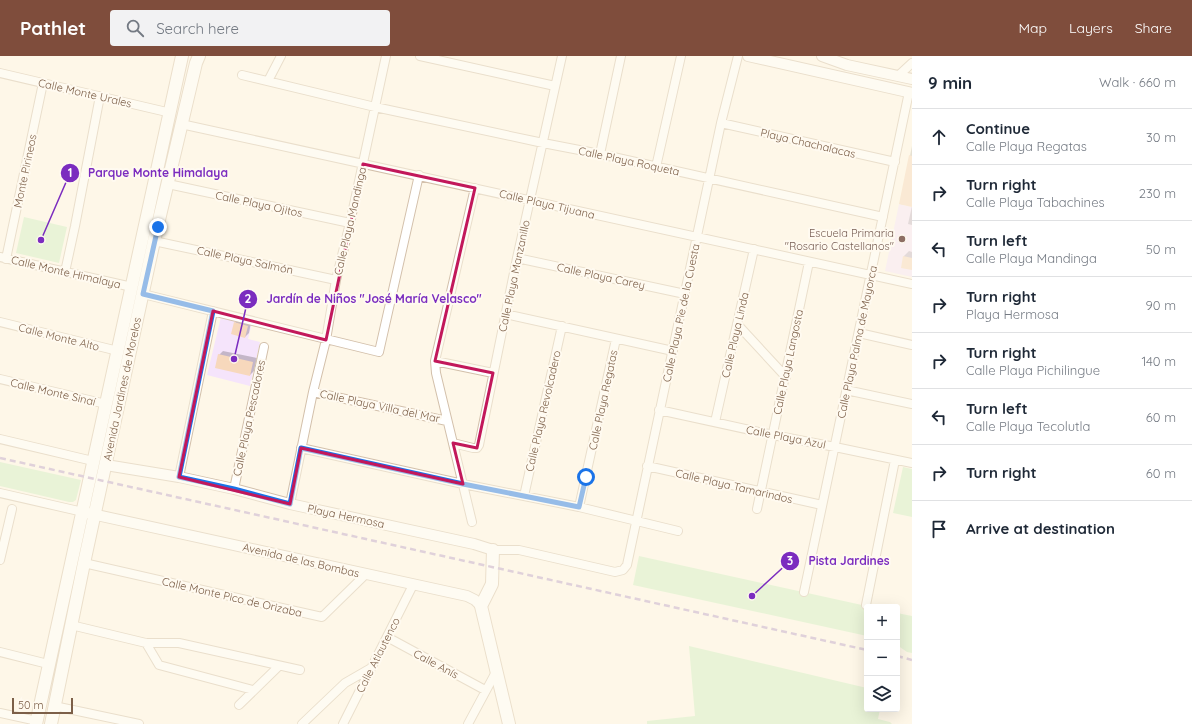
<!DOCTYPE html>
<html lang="en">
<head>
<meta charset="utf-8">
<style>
	body { margin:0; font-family:Quicksand,sans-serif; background:#f2f2f3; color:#1f2937 }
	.controls { position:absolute; right:12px; bottom:12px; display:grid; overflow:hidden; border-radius:4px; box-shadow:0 4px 16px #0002 }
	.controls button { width:36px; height:36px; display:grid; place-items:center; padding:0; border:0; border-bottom:1px solid #e0e1e3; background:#fff; color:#1f2937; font:20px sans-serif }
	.scale { position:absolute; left:12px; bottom:10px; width:61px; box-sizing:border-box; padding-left:4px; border:2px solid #7c5f48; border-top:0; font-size:11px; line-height:14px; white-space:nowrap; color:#7c5f48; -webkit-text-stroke:3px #fffaf0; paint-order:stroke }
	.stop { position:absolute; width:12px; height:12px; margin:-9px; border:3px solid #1a73e8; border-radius:50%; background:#fff }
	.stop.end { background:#1a73e8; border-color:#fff; box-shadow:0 1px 4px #0008 }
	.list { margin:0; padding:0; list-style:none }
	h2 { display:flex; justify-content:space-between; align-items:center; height:52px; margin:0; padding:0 16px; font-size:17px }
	h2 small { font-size:13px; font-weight:400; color:#747a83 }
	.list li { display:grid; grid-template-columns:26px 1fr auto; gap:12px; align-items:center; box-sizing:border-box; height:56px; padding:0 16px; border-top:1px solid #e0e1e3 }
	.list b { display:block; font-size:15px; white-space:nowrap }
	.list p { margin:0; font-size:13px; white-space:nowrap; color:#747a83 }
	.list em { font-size:13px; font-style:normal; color:#747a83 }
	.icon { flex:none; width:22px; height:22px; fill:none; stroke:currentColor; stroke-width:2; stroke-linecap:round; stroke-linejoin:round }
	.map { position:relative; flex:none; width:912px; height:668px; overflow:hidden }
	header { display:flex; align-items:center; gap:24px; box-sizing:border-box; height:56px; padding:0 20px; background:#7f4d3c; color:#fff }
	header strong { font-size:19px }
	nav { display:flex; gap:22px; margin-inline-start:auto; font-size:14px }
	.search { width:280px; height:36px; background:#f2f2f3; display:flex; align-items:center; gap:10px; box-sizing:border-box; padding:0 14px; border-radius:4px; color:#747a83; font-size:15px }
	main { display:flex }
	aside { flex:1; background:#fff }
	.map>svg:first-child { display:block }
</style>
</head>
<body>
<header>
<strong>Pathlet</strong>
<div class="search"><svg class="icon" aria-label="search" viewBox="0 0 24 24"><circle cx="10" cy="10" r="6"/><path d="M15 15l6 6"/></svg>Search here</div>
<nav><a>Map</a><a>Layers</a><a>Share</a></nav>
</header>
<main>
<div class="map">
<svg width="912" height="668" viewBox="0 0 912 668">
	<rect width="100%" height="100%" fill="#fef7e8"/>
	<path fill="#f5e4fb" d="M899,148l13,3v70l-27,-6z
		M221,261l31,6 -4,16 12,3 -10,44 -43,-11z"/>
	<path fill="#d1eec4" d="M24,161l43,10 -8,36 -43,-10z
		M0,406l81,18 -5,20 -3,2h-4l-69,-16z
		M903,411l9,2v48l-19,-4z
		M639,500l232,51h-4v29l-234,-51z
		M897,557l15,3v37l-5,-1 -10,-7z
		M689,590l178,42v21h13l-2,10 12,3 2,2h-245v-3l48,-5z"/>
	<path fill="#0003" d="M912,90v79l-4,-1 4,-18 -12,-2z
		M909,195l3,1v17l-10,-2 2,-11z
		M239,263l12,3 -2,11 -4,4 -10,-14z
		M223,295l34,7 -3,13 -4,4 -31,-20z"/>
	<path fill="#f7d8bc" d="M909,99l3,1v51l-13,-3z
		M903,200l9,2v12l-11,-2z
		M234,266l14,4 -3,12 -14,-4z
		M218,298l35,8 -3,14 -35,-8z"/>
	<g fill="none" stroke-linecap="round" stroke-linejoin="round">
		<g stroke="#d3c0ab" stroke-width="10">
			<path id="minor" d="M420,0l135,30
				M0,17l171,40
				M242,19l133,32 168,36 57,11 283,63
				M898,20l14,-13
				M268,25l13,-25
				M721,67l174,39
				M181,68l731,160
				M600,98l21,-98
				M656,111l25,-111
				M168,128l182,39
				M154,185l182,39
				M0,201l132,30
				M517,202l168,36
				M6,203l37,-176
				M65,216l10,-46 25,-130
				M143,238l236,58 40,-177
				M505,258l168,37
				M0,266l118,29
				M737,268l49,53
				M859,277l53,12
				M435,305l58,12
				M0,323l106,25
				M846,334l66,14
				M313,336l134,29
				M659,354l114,25 62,12 77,16
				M715,366l39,-173
				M0,383l93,22
				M453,387l20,5h4l2,-3 38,-187 45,-202
				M301,392l162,36 116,23 99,24
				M647,410l175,39
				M179,421l34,-166
				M234,433l30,-142
				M0,437l83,19
				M524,440l38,-170
				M290,448l23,-112 13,-52 10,-60 14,-57 36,-167
				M579,451l37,-168
				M757,453l52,-247
				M472,466l-36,-149 -1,-12 40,-173
				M493,494h26l96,22 8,-2 4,-5 94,-442 17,-67
				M0,504l12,-51
				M84,507l238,54 44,-43
				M804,536c34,-167 71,-333 105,-500
				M866,549l29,-145
				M71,569l75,18h33l121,27
				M387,581l98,53
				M146,587l13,22 94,25
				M0,596l48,12
				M239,649l40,-39
				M54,650l85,18
				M0,657l37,8
				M302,668l43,-41 26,-15
				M343,668l70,-139
				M468,668l28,-52"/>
		</g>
		<g stroke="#d3c0ab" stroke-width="12">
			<path id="tertiary" d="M748,0l164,37
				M822,0l25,9 65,14
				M106,409l73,12 55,12 56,15 184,40 19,6
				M83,456l384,84 8,4 6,6"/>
		</g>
		<g stroke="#d6c1a9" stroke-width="14">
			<path id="secondary" d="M493,494l-1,34 -11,22 28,118
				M36,668l146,-668
				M51,668l33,-161 70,-322 42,-178 3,-7"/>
		</g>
		<use href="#minor" stroke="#fff" stroke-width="8"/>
		<use href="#tertiary" stroke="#fff" stroke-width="10"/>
		<use href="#secondary" stroke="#fff" stroke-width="12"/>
		<path stroke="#bca3cb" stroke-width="2.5" stroke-dasharray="6 4" stroke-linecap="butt" d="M0,402l867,192
			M897,600l15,4"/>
	</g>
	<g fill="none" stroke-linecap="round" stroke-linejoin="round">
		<path stroke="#1a73e8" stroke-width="5" d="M158,171l-15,67 70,17 -34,166 55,12 56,15 11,-56 162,36 116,23 7,-30"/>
	</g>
	<path d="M0 0H912V668H0ZM363,108l112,24 -40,173 58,12 -16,75 -24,-5 10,41 -162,-36 -11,56 -111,-27 34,-166 113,29z" fill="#fef7e8" fill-opacity=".55" fill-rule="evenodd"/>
	<path fill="none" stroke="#c2185b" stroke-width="3" stroke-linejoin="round" d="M363,108l112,24 -40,173 58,12 -16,75 -24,-5 10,41 -162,-36 -11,56 -111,-27 34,-166 113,29z"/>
	<circle fill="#8d6e63" stroke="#fffaf0" stroke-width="1.5" cx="902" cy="183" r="4"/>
	<g text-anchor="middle" stroke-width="4" stroke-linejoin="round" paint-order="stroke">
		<g font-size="11" fill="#7c5f48" stroke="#fffaf0">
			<text transform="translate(85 37) rotate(13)" y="4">Calle Monte Urales</text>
			<text transform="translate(808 87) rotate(13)" y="4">Playa Chachalacas</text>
			<text transform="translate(629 105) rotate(12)" y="4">Calle Playa Roqueta</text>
			<text transform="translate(25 115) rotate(-78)" y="4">Monte Pirineos</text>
			<text transform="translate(259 148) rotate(12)" y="4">Calle Playa Ojitos</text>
			<text transform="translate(547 148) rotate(13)" y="4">Calle Playa Tijuana</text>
			<text transform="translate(350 165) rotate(-77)" y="4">Calle Playa Mandinga</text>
			<text transform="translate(245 204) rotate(12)" y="4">Calle Playa Salmón</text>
			<text transform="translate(66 216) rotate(13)" y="4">Calle Monte Himalaya</text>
			<text transform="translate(514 220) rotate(-78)" y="4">Calle Playa Manzanillo</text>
			<text transform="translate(601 220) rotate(12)" y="4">Calle Playa Carey</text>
			<text transform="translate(681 257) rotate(-78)" y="4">Calle Playa Pie de la Cuesta</text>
			<text transform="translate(735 279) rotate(-77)" y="4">Calle Playa Linda</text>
			<text transform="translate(59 281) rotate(14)" y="4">Calle Monte Alto</text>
			<text transform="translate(857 286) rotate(-78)" y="4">Calle Playa Palma de Mayorca</text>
			<text transform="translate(788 306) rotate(-78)" y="4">Calle Playa Langosta</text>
			<text transform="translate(122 333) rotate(-78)" y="4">Avenida Jardines de Morelos</text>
			<text transform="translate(53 336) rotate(13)" y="4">Calle Monte Sinaí</text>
			<text transform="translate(603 344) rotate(-78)" y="4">Calle Playa Regatas</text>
			<text transform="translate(380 350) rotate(12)" y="4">Calle Playa Villa del Mar</text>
			<text transform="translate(543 355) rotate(-77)" y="4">Calle Playa Revolcadero</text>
			<text transform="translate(249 362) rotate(-78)" y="4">Calle Playa Pescadores</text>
			<text transform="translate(786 381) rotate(11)" y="4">Calle Playa Azul</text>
			<text transform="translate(734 430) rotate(13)" y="4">Calle Playa Tamarindos</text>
			<text transform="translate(346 460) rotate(12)" y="4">Playa Hermosa</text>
			<text transform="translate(301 504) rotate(13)" y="4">Avenida de las Bombas</text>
			<text transform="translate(232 541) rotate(13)" y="4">Calle Monte Pico de Orizaba</text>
			<text transform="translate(378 599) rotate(-63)" y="4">Calle Atlautenco</text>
			<text transform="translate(436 608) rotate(28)" y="4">Calle Anís</text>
		</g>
		<g font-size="11" fill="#785e54" stroke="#fffaf0" text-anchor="end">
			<text x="894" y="181">Escuela Primaria<tspan x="894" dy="13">"Rosario Castellanos"</tspan></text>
		</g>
	</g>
	<path fill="none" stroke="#7b2cbf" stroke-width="1.5" d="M41 184L70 117M234 303L248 243M752 540L790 505"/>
	<g fill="#7b2cbf" stroke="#fffaf0" stroke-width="1.5">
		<circle cx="41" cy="184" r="4"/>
		<circle cx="234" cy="303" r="4"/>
		<circle cx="752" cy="540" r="4"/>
		<circle cx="70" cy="117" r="10"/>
		<circle cx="248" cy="243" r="10"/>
		<circle cx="790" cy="505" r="10"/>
	</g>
	<g font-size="12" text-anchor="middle" font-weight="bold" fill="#fff">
		<text x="70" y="121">1</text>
		<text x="248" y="247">2</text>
		<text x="790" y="509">3</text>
	</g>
	<g font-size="12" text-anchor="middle" font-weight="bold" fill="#7b2cbf" stroke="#fffaf0" stroke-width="4" stroke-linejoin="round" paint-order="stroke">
		<text x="158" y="121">Parque Monte Himalaya</text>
		<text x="374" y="247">Jardín de Niños "José María Velasco"</text>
		<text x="849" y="509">Pista Jardines</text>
	</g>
</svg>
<div class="controls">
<button>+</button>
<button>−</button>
<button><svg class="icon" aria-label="layers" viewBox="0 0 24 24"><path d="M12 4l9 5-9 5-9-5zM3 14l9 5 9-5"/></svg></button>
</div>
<div class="scale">50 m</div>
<div class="stop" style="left:586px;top:421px"></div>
<div class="stop end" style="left:158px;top:171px"></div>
</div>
<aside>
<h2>9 min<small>Walk · 660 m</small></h2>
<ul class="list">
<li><svg class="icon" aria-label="ahead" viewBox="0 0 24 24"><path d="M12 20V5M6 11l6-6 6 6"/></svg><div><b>Continue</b><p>Calle Playa Regatas</p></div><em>30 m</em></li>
<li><svg class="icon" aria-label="right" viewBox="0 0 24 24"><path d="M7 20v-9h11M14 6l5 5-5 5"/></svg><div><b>Turn right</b><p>Calle Playa Tabachines</p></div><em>230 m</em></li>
<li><svg class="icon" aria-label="left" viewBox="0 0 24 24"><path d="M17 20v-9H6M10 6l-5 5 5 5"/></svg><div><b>Turn left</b><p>Calle Playa Mandinga</p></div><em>50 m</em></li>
<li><svg class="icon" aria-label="right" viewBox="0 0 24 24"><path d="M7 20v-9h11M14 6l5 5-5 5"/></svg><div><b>Turn right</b><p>Playa Hermosa</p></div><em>90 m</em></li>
<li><svg class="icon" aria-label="right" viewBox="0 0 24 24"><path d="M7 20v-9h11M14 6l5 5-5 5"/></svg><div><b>Turn right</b><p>Calle Playa Pichilingue</p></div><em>140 m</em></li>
<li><svg class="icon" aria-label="left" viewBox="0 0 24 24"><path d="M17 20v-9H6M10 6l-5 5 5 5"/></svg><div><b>Turn left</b><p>Calle Playa Tecolutla</p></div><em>60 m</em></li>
<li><svg class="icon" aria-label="right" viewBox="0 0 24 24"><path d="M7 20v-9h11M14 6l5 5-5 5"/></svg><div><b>Turn right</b></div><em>60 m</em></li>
<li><svg class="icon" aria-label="arrive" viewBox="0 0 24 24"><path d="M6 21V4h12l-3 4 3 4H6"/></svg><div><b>Arrive at destination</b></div></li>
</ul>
</aside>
</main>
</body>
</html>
